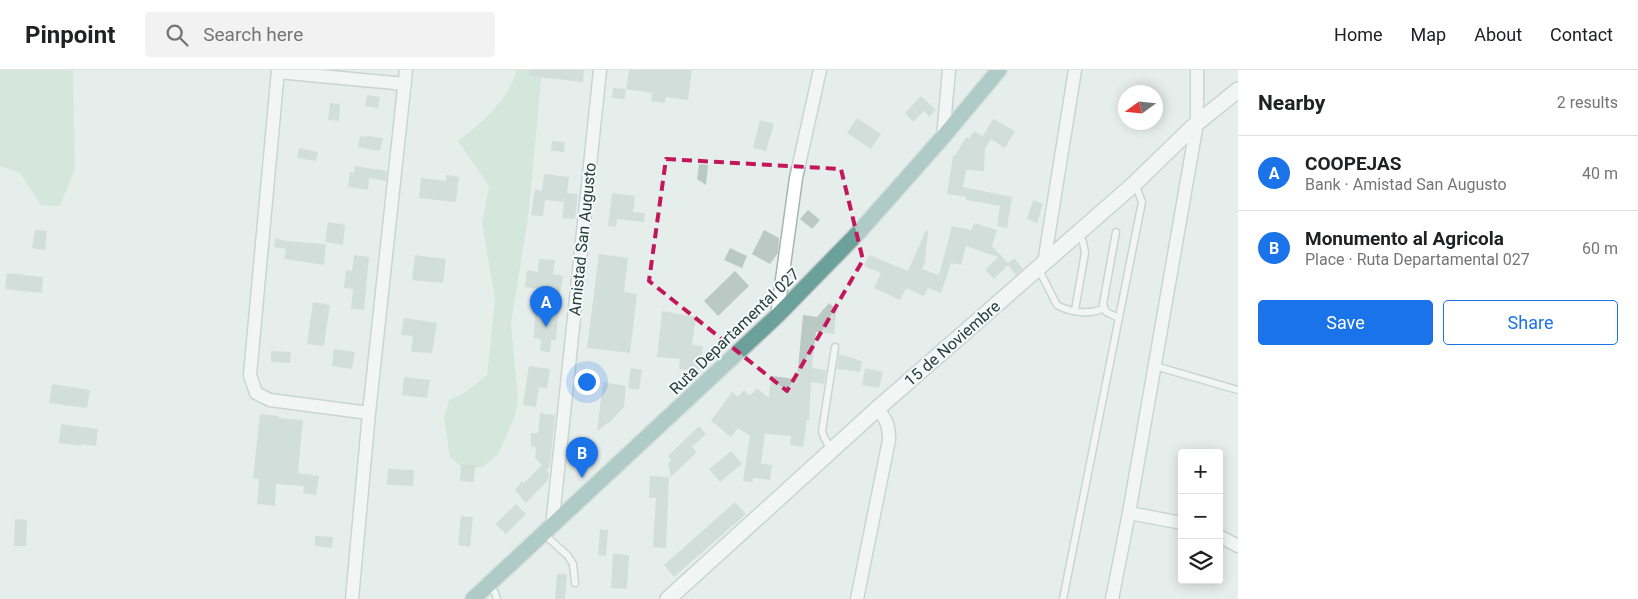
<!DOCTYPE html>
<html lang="en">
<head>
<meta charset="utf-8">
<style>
	body { margin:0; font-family:Roboto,sans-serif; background:#f2f2f2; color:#202124 }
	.controls { position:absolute; right:15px; bottom:15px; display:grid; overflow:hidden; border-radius:5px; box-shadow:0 2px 12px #0003 }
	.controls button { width:45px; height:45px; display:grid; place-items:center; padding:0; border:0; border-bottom:1px solid #e0e0e0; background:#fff; color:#202124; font:25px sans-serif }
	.compass { position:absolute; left:1118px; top:15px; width:45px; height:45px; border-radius:50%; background:#fff; box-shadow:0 2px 12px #0003; rotate:255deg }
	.you { position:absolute; left:586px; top:311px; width:18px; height:18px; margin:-12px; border:4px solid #fff; border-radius:50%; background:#1a73e8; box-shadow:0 0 0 8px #1a73e833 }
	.badge { display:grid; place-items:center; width:32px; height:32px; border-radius:50%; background:#1a73e8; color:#fff; font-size:16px; font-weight:700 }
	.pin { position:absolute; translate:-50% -41px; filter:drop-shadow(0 1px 2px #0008) }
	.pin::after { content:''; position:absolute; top:26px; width:18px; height:15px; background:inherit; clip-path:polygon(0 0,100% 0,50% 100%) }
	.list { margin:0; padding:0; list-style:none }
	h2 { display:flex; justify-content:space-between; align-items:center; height:65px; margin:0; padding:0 20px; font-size:21px }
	h2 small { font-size:16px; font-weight:400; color:#757577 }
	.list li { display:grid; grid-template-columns:32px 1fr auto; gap:15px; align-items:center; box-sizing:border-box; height:75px; padding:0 20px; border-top:1px solid #e0e0e0 }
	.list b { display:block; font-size:19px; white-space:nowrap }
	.list p { margin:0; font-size:16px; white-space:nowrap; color:#757577 }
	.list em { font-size:16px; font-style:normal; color:#757577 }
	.actions { display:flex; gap:10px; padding:15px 20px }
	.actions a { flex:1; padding:11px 0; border:1px solid #1a73e8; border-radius:5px; text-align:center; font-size:18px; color:#1a73e8 }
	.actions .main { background:#1a73e8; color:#fff }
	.icon { flex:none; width:28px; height:28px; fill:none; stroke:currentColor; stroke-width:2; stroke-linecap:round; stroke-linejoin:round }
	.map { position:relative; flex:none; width:1238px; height:529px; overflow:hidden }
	header { display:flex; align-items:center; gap:30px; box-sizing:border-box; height:70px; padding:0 25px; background:#fff; border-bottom:1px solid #e0e0e0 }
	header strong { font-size:24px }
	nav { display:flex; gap:28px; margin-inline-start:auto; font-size:18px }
	.search { width:350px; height:45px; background:#f2f2f2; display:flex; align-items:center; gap:12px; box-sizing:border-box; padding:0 18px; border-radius:5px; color:#757577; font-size:19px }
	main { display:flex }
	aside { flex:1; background:#fff }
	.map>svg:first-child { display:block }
</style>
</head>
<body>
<header>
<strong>Pinpoint</strong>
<div class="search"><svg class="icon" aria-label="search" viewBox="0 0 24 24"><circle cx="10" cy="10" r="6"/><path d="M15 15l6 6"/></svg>Search here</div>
<nav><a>Home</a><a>Map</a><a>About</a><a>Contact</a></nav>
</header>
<main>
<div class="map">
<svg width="1238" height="529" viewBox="0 0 1238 529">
	<rect width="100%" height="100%" fill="#e6eeeb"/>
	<path fill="#c0decc" d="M0,0h73l2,98 -15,38 -19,-1 -21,-32 -20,-7z
		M517,0h25l-13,141 -18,113 7,77 -4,18 -16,35 -15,13 -19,2 -14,-12 -6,-39 5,-18 17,-8 21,-17 8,-76 -13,-76 7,-37 -31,-45c26,-21 48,-38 59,-71z"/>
	<path fill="#bbc9c5" d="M530,0h54l-1,12 -54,-6z
		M629,0h63l-4,30 -22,-3 -1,6 -14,-2 1,-8 -26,-4z
		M613,18l13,1 -1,10 -13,-1z
		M367,25l13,2 -2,11 -13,-2z
		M921,26l15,14 -7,7 -5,-6 -11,11 -8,-9z
		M330,33l10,1 -1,17 -11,-1z
		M857,48l24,16 -10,15 -24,-16z
		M993,49l22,12 -10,17 -14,-9 -6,10 -1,22 -18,-1 -3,17 49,10 -5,31 -10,-2 3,-20 -34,-6v-3l-19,-3 6,-38h2l11,-19 3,2 5,-8 9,5z
		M760,50l14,4 -8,27 -13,-3z
		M360,66l7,1 1,-1 15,2 -3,13 -22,-4z
		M552,71l13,1 -1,10 -13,-1z
		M299,78l19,4 -2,9 -19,-3z
		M699,94l9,1 -2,20 -9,-6z
		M355,96l32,5 -1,10 -17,-3 -1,12 -20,-3 2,-15 4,1z
		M544,104l25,3 -2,16 11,1 -3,25 -13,-1 2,-16 -19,-2 -2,16 -12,-1 4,-26 7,2z
		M446,105l13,2 -3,25 -37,-4 2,-20 25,3z
		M612,123l23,3 -2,16 12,1 -1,9 -27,-3 -1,8 -8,-1z
		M1033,130l10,4 -6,19 -10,-4z
		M808,140l12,10 -8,9 -12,-10z
		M328,152l17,3 -2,20 -18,-3z
		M974,153l23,7 -5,16 16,17 6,-5 9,11 -7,6 -8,-10 -14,14 -9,-9 13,-13 -32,-11 -5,19 -10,-2 -10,30 -13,-5 -4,8 -18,-8 -6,12 -26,-12 7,-15 -17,-7 5,-11 39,16 18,-41 2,1 -3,31 -3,7 17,6 13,-49 19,4z
		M35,160l12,1 -2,19 -13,-2z
		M764,160l15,8 -1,15 -8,11 -18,-10z
		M275,168l11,3 40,3 -2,21 -40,-6 2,-10 -12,-2z
		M730,178l17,8 -5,12 -18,-8z
		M599,184l29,4 -4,34 13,2 -7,59 -43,-5z
		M354,185l15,2 -5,53 -13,-1 2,-20 -9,-1 2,-18 6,1z
		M415,185l31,4 -3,24 -31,-3z
		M539,189l16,1 -2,14 10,2 -3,17 -35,-6 2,-17 11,2z
		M735,201l14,15 -31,30 -14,-15z
		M7,203l36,4 -1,16 -37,-4z
		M313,232l17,3 -6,41 -17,-2z
		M829,233l9,8 -2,2 -2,21 -18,-2 -4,36 14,2 -2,14 -13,-2 -2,38h-2l-4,27 -13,-2 1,-9 -26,-2 -4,30 11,1 -2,15 -17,-2v4l-10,-1 7,-45 -12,-8 -7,9 -20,-16 21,-29 6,5 6,-7 6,6 7,-8 12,10 2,-22 26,3 6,-64 14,2z
		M662,241l34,6 -4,28 11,1 -4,26 -20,-3 1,-10 -23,-2z
		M535,244l23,2 -2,24h-5l-1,12 -10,-1 1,-12 -7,-1z
		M404,248l33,5 -5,30 -21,-1 2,-16 -12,-1z
		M334,279l21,3 -3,17 -20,-3z
		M271,281l20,1 -1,11 -19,-1z
		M839,284l23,7 -2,11 -23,-3z
		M529,296l21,3 -3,20 -8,-2 -3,20 -13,-2z
		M631,298l11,2 -3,20 -11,-2z
		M865,298l18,4 -4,16 -17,-3z
		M404,307l26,3 -3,18 -25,-3z
		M603,312l23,4 -2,21 -12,13 -15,11z
		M52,314l38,6 -3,18 -38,-5z
		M540,343l15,2 -5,51 -3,4 -1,-1 3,5 -1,6 -22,23 -11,-13 7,-9 2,2 18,-18 -7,-7 1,-11 -5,-1v-13h7z
		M260,344l19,2 -1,2 25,2 -5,53 21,3 -3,19 -13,-2 1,-7 -28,-2 -1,22 -18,-2 2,-25 -6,-1z
		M61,354l37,5 -2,17 -15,-2v2l-22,-3z
		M699,356l7,8 -14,13 5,5 -26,25 -3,-13 3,-4 -3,-4z
		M731,381l11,13 -22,18 -11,-13z
		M461,394l14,1 -1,17 -14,-1z
		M388,399l26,1 -1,16 -26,-1z
		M650,406l19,1 -3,71 -13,-1 3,-49h-7z
		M735,432l11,12 -72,63 -10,-12z
		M516,434l10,10 -20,20 -11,-10z
		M461,446l12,1 -3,30 -12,-2z
		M15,449l12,1 -1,26h-12z
		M600,459l8,1 -2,26 -8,-1z
		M315,466l18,1 -1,11 -17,-2z
		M613,484l16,1 -2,34 -16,-1z
		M557,504h10l-2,25h-10z"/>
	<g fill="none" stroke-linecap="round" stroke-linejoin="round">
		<g stroke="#a8b6b3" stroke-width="9">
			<path id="service" d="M1116,162l-13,72 3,8 13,6
				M1038,198l19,37c14,8 33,10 47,3
				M1075,240l10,-57 -2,-11 -4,-8
				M1155,296l83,24
				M831,380l-7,-13 -2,-6 13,-84
				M544,464l24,22 5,8 2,19
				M489,515l6,8 2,6
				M1063,529l79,-397 -5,-13 -4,-4"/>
		</g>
		<g stroke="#a8b6b3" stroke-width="15">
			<path id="minor" d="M278,0l-28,305 6,18 14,7 99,13
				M278,2l127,12
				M943,67l6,-67
				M1044,193l31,-193
				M777,246l19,-138 24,-108
				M1129,443l53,10
				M552,457l48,-457
				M1219,466l19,10
				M352,529l17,-186 37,-343
				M857,529l32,-159c0,-13 -2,-21 -12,-31
				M1112,529l17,-86 68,-390v-53"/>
		</g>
		<g stroke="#a8b6b3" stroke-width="18">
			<path id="tertiary" d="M668,529l209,-190 256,-224 64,-62 41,-33"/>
		</g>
		<g stroke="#c2c9c8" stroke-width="18">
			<path id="primary" d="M473,529l304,-283 82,-84 84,-95 56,-67"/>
		</g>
		<use href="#service" stroke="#fff" stroke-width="6"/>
		<use href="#minor" stroke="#fff" stroke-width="12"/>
		<use href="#tertiary" stroke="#fff" stroke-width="15"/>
		<use href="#primary" stroke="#6ca19b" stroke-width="15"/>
	</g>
	<path d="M0 0H1238V529H0ZM666,89l175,10 22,91 -76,131 -138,-110z" fill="#e6eeeb" fill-opacity=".55" fill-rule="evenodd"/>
	<path fill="none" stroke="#c2185b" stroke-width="4" stroke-dasharray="10 6" stroke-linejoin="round" d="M666,89l175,10 22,91 -76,131 -138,-110z"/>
	<g text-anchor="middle" stroke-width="4" stroke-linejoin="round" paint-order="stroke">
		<g font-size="16" fill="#253f3c" stroke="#f6faf9">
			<text transform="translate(582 169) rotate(-84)" y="6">Amistad San Augusto</text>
			<text transform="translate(734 261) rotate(-44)" y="6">Ruta Departamental 027</text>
			<text transform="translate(952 273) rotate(-41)" y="6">15 de Noviembre</text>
		</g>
	</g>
</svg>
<div class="controls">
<button>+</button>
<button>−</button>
<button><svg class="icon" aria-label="layers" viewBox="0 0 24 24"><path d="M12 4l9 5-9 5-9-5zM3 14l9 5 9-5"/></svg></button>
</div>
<svg class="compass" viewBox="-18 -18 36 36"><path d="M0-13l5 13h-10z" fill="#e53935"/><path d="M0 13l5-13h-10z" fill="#757577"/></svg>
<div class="you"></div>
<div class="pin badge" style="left:546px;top:257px">A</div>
<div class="pin badge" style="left:582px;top:408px">B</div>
</div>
<aside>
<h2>Nearby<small>2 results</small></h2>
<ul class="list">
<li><span class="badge">A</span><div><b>COOPEJAS</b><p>Bank · Amistad San Augusto</p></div><em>40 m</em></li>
<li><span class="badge">B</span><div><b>Monumento al Agricola</b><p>Place · Ruta Departamental 027</p></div><em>60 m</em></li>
</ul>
<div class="actions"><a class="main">Save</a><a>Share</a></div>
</aside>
</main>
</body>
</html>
